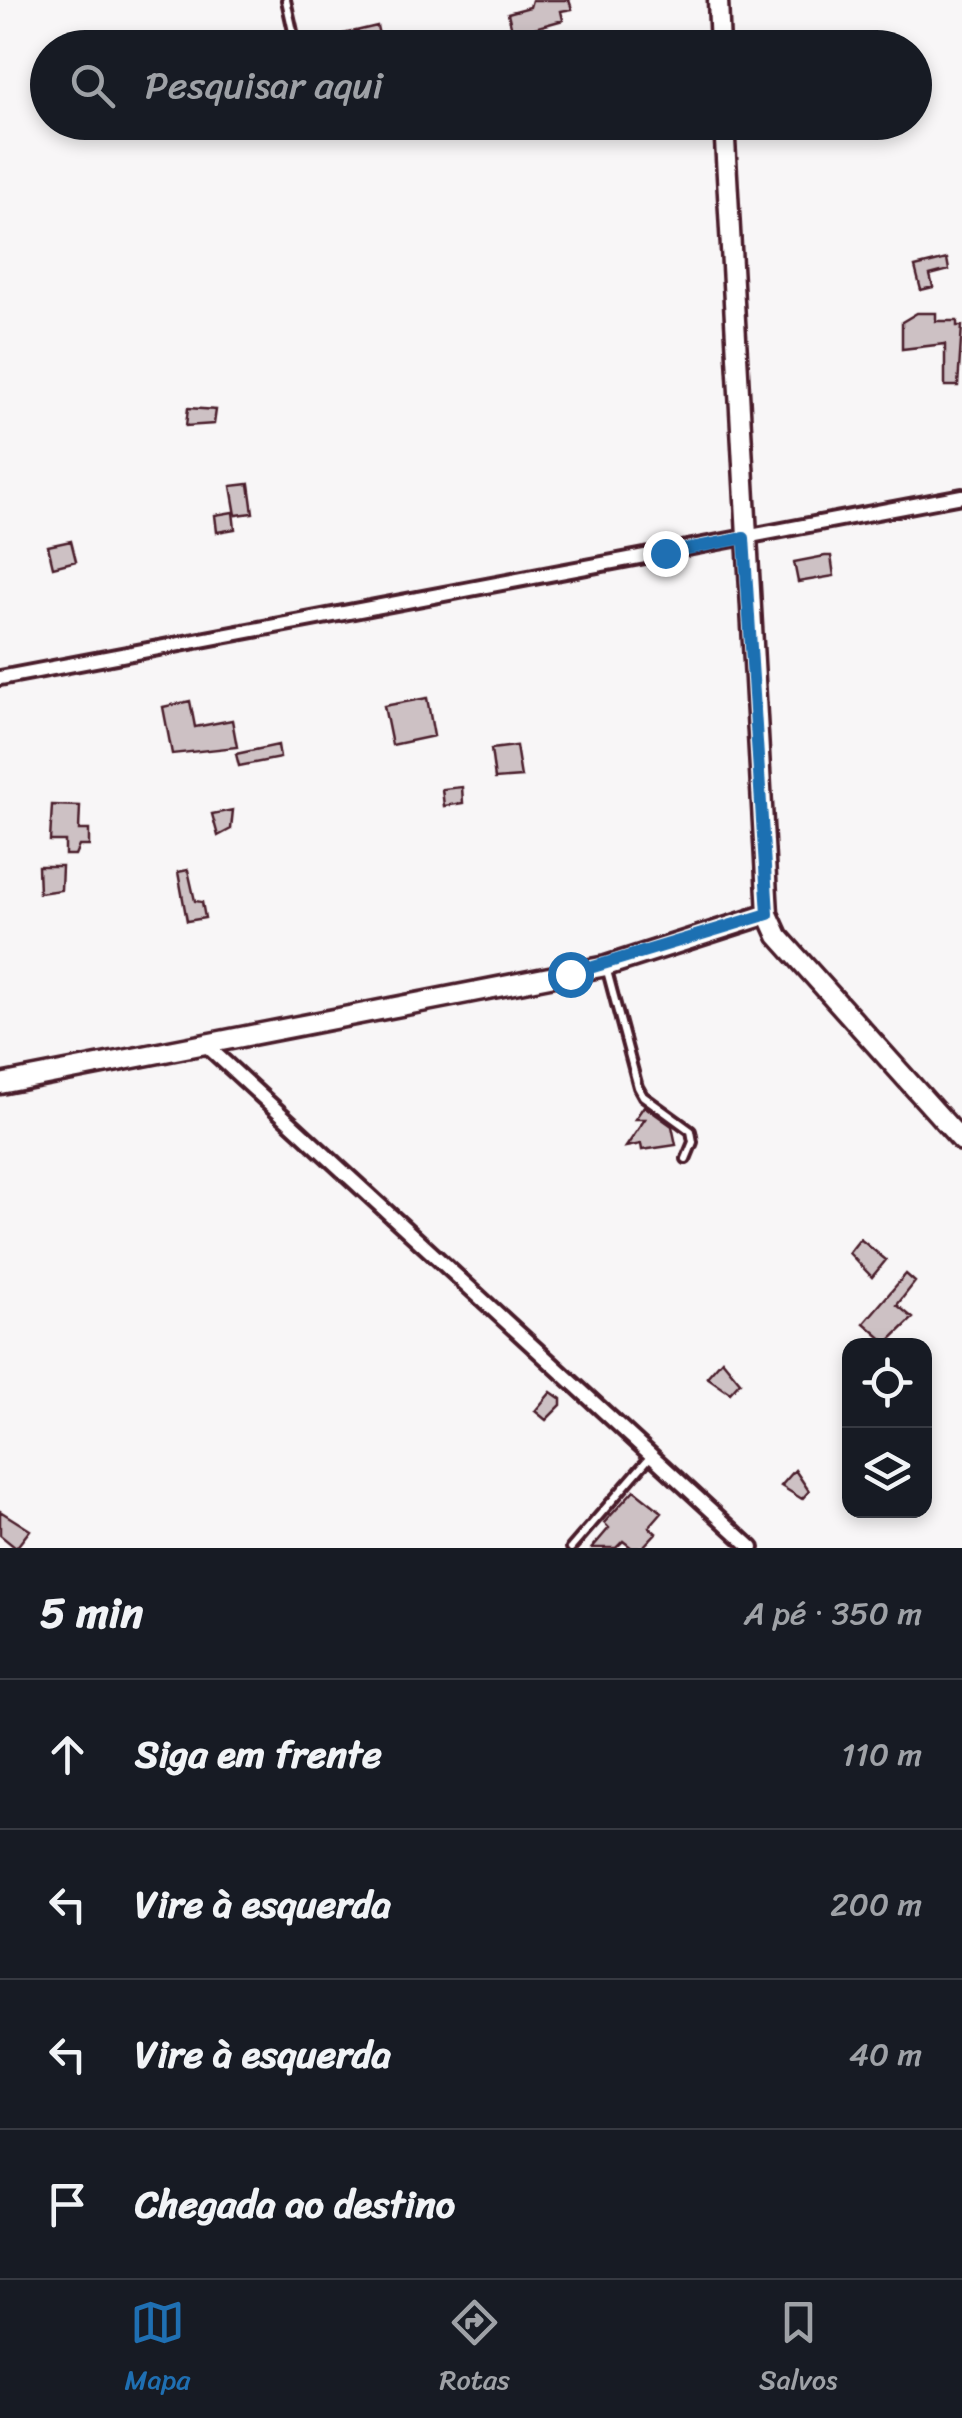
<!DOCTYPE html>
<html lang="pt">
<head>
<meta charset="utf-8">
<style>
	body { margin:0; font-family:Sriracha,sans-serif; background:#242831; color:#f1f3f6 }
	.controls { position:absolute; right:30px; bottom:30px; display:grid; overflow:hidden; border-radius:20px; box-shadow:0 5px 15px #0003 }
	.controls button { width:90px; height:90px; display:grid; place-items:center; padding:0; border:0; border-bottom:2px solid #363941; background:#171b24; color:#f1f3f6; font:50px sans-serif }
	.stop { position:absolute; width:30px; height:30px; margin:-22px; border:8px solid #1f6fb2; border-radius:50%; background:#fff }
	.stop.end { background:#1f6fb2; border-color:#fff; box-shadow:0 2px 10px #0008 }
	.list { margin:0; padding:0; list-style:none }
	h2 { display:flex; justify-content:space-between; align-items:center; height:130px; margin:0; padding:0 40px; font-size:42px }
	h2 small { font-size:32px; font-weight:400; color:#9ea1a6 }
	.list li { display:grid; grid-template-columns:65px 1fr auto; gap:30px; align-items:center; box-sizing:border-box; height:150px; padding:0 40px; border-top:2px solid #363941 }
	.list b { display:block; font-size:38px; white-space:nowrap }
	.list em { font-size:32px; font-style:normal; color:#9ea1a6 }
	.icon { flex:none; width:55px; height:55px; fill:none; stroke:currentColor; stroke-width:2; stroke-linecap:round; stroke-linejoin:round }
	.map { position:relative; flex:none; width:962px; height:1548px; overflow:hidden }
	.search { position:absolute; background:#171b24; box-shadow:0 5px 15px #0003; left:30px; right:30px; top:30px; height:110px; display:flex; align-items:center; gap:25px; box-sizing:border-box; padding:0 35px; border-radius:55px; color:#9ea1a6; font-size:38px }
	.sheet { height:730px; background:#171b24 }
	nav { display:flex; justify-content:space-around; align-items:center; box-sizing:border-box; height:140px; border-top:2px solid #363941; background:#171b24; font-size:28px; color:#9ea1a6 }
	nav a { display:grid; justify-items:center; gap:5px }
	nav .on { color:#1f6fb2 }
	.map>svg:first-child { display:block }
</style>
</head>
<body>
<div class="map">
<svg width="962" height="1548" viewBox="0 0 962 1548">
	<rect width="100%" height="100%" fill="#f8f6f7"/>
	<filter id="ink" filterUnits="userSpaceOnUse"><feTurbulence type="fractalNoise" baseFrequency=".01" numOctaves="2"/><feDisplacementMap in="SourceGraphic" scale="20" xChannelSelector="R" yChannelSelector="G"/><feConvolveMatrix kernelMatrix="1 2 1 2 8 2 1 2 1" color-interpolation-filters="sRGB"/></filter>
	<g filter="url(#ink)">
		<path fill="#cdc1c4" stroke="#4a1f2b" stroke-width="2.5" d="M532,0h37l3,9 -11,2 2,9 -50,14 -5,-21 22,-6z
			M377,26l5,22h-40l-3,-13z
			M947,259l2,11 -19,5 3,12 -12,3 -6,-23z
			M917,313h19v8h21v5h5l-4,60h-13v-42l-43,5v-27z
			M188,408l28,2 -2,14 -28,2z
			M249,484l4,29 -17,2 -5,-29z
			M233,512l2,17 -18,3 -2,-17z
			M71,541l5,20 -23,6 -5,-21z
			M825,556h6l3,20 -36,6 -4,-20z
			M427,698l7,38 -42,9 -8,-39z
			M190,701l5,26 37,-7 5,27 -65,7 -9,-47z
			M278,745l2,13 -41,8 -3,-12z
			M516,746l5,31 -26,2 -4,-30z
			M462,787l1,16 -19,3 -2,-17z
			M52,805l28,1 -1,24h10v16h-10l-4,9h-10v-14h-15z
			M233,810l-2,19 -13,7 -6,-22z
			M38,866h24l-1,24 -22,3z
			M188,870l7,31 7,1 3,16 -18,3 -9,-49z
			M644,1106l28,20 4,19 -34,5 -1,-6 -15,3 19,-28h-10z
			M860,1239l26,21 -14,17 -23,-24z
			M906,1274l9,8 -18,23 16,13 -26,25 -23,-20z
			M722,1360l18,22 -10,11 -23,-16z
			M551,1392l10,7v6l-15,15 -11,-9z
			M795,1470l14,21 -7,8 -21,-13z
			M634,1490l28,22 -13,15 7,6 -14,15h-10l-9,-7 -7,7h-24l17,-20 -5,-5z
			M0,1511l30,19 -14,18 -16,-13z"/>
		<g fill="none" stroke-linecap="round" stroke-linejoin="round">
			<g stroke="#4a1f2b" stroke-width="14">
				<path id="service" d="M286,0l8,36
					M606,967l32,120 5,9 48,35 2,11 -7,17
					M571,1548l79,-91"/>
			</g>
			<g stroke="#4a1f2b" stroke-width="20">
				<path id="minor" d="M0,678l962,-182
					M207,1046l545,502"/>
			</g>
			<g stroke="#4a1f2b" stroke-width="25">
				<path id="tertiary" d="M718,0l2,48
					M724,122l44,792 10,22 184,205
					M0,1084l606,-118 162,-52"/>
			</g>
			<use href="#service" stroke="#fff" stroke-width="6"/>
			<use href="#minor" stroke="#fff" stroke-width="12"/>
			<use href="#tertiary" stroke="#fff" stroke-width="18"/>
		</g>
	</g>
	<g fill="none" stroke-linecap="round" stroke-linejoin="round" filter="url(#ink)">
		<path stroke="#1f6fb2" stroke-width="12" d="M570,974l198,-60 -24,-376 -79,15"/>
	</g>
</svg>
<div class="controls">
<button><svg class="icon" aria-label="locate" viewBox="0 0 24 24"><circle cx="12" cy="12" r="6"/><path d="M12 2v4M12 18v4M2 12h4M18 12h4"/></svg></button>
<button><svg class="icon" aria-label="layers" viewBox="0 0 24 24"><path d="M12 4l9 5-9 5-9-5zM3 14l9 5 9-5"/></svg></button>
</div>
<div class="stop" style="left:570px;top:974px"></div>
<div class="stop end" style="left:665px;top:553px"></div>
<div class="search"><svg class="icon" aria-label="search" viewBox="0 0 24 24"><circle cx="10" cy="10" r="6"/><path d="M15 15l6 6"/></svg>Pesquisar aqui</div>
</div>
<section class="sheet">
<h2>5 min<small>A pé · 350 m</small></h2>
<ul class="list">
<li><svg class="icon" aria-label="ahead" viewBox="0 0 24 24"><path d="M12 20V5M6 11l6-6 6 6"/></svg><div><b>Siga em frente</b></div><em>110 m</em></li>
<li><svg class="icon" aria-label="left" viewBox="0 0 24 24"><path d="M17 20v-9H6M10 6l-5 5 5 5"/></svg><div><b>Vire à esquerda</b></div><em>200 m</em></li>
<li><svg class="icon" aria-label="left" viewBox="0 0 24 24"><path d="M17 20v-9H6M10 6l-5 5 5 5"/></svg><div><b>Vire à esquerda</b></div><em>40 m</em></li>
<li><svg class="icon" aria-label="arrive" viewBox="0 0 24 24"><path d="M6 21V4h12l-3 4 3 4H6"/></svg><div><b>Chegada ao destino</b></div></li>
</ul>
</section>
<nav>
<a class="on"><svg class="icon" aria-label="map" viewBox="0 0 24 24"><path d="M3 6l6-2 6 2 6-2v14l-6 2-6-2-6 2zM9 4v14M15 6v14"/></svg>Mapa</a>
<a><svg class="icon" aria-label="directions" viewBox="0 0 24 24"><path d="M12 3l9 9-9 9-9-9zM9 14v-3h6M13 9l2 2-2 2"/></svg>Rotas</a>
<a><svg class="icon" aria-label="saved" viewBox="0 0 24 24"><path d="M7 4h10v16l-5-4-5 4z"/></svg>Salvos</a>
</nav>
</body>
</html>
